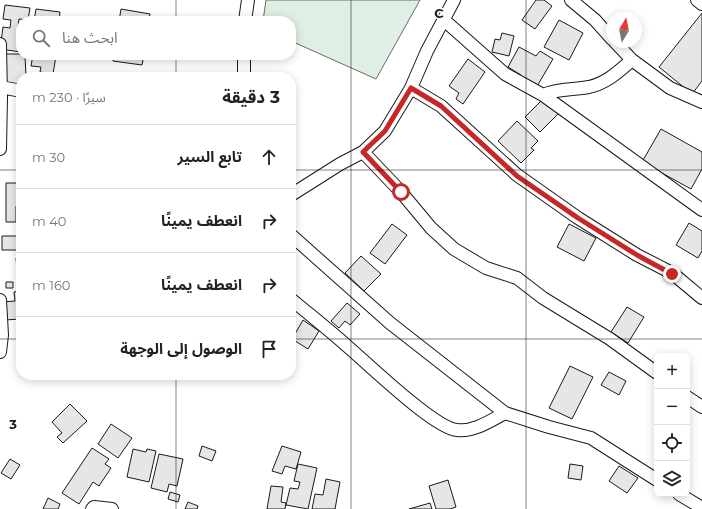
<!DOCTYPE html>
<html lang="ar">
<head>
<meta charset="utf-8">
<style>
	body { margin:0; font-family:Montserrat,"Noto Sans Arabic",sans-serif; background:#f2f2f2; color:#222; direction:rtl }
	.controls { position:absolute; right:12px; bottom:12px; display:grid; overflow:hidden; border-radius:8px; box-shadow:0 2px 10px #0003 }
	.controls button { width:36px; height:36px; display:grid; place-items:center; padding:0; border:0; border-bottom:1px solid #e0e0e0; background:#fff; color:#222; font:20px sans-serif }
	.compass { position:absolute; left:606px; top:12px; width:36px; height:36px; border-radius:50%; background:#fff; box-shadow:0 2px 10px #0003; rotate:10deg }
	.stop { position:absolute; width:12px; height:12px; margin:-9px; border:3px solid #c62828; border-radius:50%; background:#fff }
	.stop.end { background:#c62828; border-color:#fff; box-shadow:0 1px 4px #0008 }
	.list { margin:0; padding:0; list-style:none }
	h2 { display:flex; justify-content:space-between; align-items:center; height:52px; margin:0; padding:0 16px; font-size:17px }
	h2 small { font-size:13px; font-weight:400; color:#767676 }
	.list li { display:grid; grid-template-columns:26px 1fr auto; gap:12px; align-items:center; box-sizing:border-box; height:64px; padding:0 16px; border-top:1px solid #e0e0e0 }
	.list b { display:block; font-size:15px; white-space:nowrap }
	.list em { font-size:13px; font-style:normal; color:#767676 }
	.icon { flex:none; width:22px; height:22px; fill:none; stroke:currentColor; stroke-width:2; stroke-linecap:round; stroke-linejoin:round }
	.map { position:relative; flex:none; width:702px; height:509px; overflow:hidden; direction:ltr }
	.search { position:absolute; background:#fff; box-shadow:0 2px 10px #0003; left:16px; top:16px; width:280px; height:44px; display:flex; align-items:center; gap:10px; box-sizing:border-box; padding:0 14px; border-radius:16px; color:#767676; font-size:15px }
	.panel { position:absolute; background:#fff; box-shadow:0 2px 10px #0003; left:16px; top:72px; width:280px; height:308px; border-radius:16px; direction:rtl }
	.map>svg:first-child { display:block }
</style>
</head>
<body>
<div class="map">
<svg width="702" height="509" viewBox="0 0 702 509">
	<rect width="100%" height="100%" fill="#fff"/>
	<path fill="#e0efe3" stroke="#6a6a6a" d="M266,0h154l-44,79 -85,-38v-20h-28z"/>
	<path fill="#e6e6e6" stroke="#1a1a1a" d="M536,0h8l8,6 -17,23 -13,-9z
		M5,5l25,3 -2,12 -9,-1 -1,8 3,1v24l-21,-3 3,-22 7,1 1,-8 -8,-1z
		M36,9l24,3 -1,9h-25z
		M121,9l29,5 -1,7h-30z
		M702,13v68l-10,13 -33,-27z
		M559,20l24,13 -14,27 -25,-13z
		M502,33l12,3 -5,20 -17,-4 3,-13 5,1z
		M519,47l17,9 4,-5 13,8 -17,29 -17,-9 2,-4 -13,-8z
		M3,54h18v1h4l1,22h-5v7h-17z
		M33,55l23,1 -3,18 -13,-2 1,-5 -10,-1z
		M114,55h30l-2,10 -29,-4z
		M468,59l17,13 -22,32 -7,-5 3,-6 -10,-7z
		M543,99l15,15 -18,18 -15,-15z
		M517,121l21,20 -7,7 3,2 -13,13 -23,-22z
		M661,129l41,23v17l-11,20 -49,-27z
		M6,183h15v23h-5v16h-10z
		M689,223l13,8v20l-4,7 -22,-13z
		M392,224l15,11 -22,29 -15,-11z
		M569,224l27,14 -12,23 -27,-14z
		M2,236h15v14h-15z
		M361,256l20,18 -17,17 -19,-18z
		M16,258h5v61l-17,1 -2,-18 13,-1 -1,-9 5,-1z
		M6,282h7v6h-7z
		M347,303l13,11 -10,11 -5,-4 -6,7 -8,-7z
		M627,307l17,10 -16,26 -17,-11z
		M303,320l16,11 -11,18 -16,-10z
		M570,366l23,11 -21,42 -23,-11z
		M609,372l17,9 -7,14 -18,-10z
		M70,404l17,17 -24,22 -6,-6 5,-4 -10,-11z
		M111,424l21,14 -14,20 -20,-14z
		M202,446l14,5 -4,10 -13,-5z
		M282,446l19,6 -5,17 -11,-3 -3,8 -10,-3z
		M92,448l17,11 -4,5 6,4 -12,18 -6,-4 -14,22 -17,-11z
		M133,449l13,3 1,-3 9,2 -7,31 -22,-5z
		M159,454l24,5 -6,27 -8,-2 -2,8 -16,-4z
		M10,459l10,6 -9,14 -10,-6z
		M298,464l19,4 -9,41 -22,-4 4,-17 8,1 2,-7 -6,-1z
		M570,464l13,2 -2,14 -13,-2z
		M619,466l19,12 -11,15 -18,-12z
		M326,479l14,3 -5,27h-23l3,-15 8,1z
		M448,480l8,27 -6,2h-14l-7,-23z
		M271,486l12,1 -2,15 5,1 -1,6h-18z
		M170,492l10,3 -2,7 -10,-3z
		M48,498l12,6 -2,5h-15z
		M188,502l10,4 -1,3h-12z
		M430,503l2,6h-23z"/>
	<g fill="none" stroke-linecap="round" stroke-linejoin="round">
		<g stroke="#1a1a1a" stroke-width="14">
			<path id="street" d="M571,0l24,20 17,19
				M697,0l5,4
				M444,20l61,54 38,21 159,115
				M245,21l3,-21
				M615,42l17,18 38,28 32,14
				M0,44l1,53 -1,52
				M244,55v22
				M1,87l20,4
				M411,88l30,18 76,69 61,43 59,37 35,18 30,25
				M543,95c15,-7 30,-5 46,-8 18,-4 30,-16 43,-27
				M363,152l38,40 30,36 23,21 32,19 31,10 26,20 67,41 47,34
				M291,195l49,-31 23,-12 22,-21 26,-43 16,-37 27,-51
				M291,235l99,88 115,90 44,14 42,11 66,42
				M291,299c19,16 38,31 56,47 19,16 88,83 110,84 17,2 33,-9 48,-17
				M0,300l2,35 -2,17
				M687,397l15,10
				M679,494l23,14
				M92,509l2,-2 18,2"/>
		</g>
		<use href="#street" stroke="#fff" stroke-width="12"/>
	</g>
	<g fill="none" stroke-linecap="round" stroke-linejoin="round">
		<path stroke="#c62828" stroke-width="5" d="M401,192l-38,-40 22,-21 26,-43 30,18 76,70 61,42 59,37 35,19"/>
	</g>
	<path fill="none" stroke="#1a1a1a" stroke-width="1" stroke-opacity="0.55" d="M176,0v21M351,0v509M526,0v509M176,55v22M0,170h21M291,170h411M0,339h21M291,339h411M176,375v134"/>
	<g font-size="13" text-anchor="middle" font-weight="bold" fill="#1a1a1a" stroke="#fff" stroke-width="3" stroke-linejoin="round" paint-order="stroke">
		<text x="439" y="18">C</text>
		<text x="13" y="429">3</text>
	</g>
</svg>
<div class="controls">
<button>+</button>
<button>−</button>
<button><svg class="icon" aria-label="locate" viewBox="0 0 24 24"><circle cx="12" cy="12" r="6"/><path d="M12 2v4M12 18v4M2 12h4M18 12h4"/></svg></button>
<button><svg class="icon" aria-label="layers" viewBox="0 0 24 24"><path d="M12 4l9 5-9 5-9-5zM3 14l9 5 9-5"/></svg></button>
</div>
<svg class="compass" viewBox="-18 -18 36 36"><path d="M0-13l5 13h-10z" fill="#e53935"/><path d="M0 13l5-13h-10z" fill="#767676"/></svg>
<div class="stop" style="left:401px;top:192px"></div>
<div class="stop end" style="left:672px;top:274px"></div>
<div class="search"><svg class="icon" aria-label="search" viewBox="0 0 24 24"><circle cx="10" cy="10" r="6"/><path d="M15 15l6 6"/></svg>ابحث هنا</div>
<section class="panel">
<h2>3 دقيقة<small>سيرًا · 230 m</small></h2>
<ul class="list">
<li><svg class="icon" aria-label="ahead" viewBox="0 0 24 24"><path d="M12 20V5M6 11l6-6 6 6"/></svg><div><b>تابع السير</b></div><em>30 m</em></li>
<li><svg class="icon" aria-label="right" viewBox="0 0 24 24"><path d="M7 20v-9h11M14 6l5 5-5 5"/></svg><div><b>انعطف يمينًا</b></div><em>40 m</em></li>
<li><svg class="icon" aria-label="right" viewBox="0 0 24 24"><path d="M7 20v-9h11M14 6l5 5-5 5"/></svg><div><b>انعطف يمينًا</b></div><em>160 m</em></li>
<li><svg class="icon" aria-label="arrive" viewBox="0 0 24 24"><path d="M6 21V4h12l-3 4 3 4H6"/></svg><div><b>الوصول إلى الوجهة</b></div></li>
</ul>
</section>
</div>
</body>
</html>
